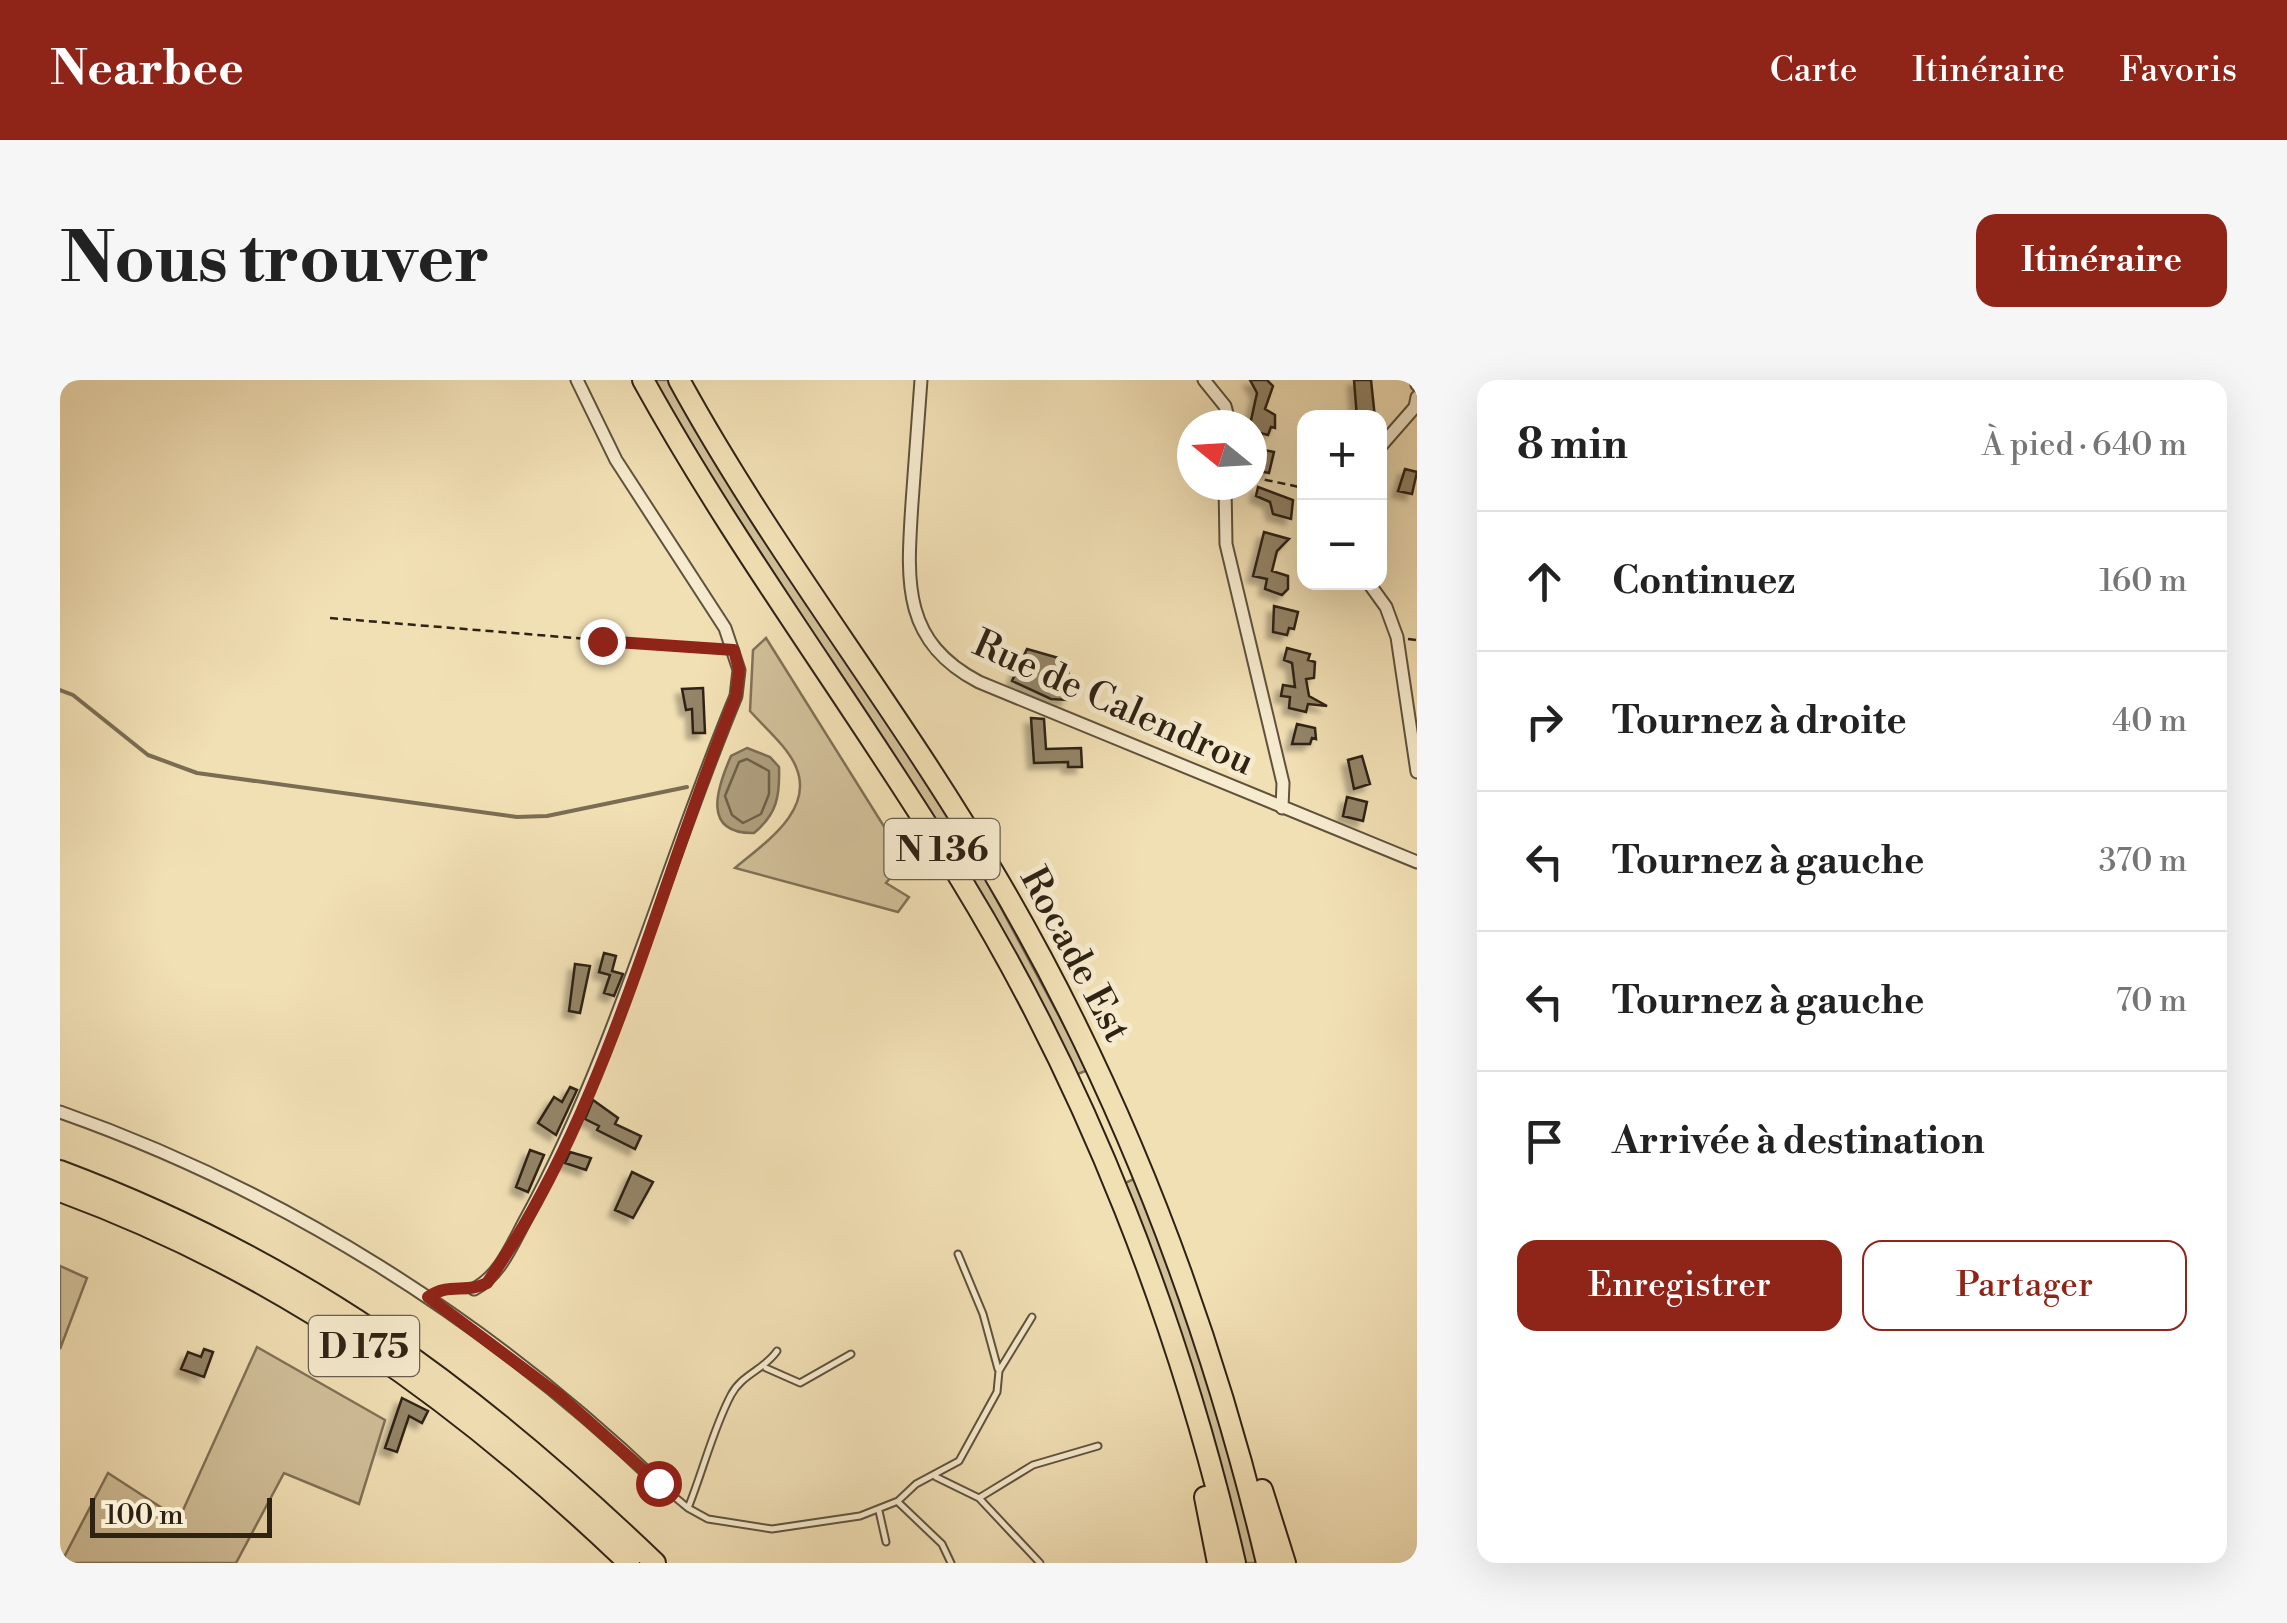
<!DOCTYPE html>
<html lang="fr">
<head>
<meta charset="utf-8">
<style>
	body { margin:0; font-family:"Libre Bodoni",serif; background:#f6f6f6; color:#222 }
	.controls { position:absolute; right:30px; top:30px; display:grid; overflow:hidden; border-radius:20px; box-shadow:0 10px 40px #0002 }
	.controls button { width:90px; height:90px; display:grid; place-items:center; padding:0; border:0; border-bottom:2px solid #e0e0e0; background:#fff; color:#222; font:50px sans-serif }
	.compass { position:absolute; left:1117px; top:30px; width:90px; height:90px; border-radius:50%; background:#fff; box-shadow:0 10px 40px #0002; rotate:288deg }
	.scale { position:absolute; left:30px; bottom:25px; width:182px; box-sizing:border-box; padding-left:10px; border:5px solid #2e2214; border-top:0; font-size:28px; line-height:35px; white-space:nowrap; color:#2e2214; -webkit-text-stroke:8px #f7ebcf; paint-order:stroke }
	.stop { position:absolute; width:30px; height:30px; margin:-22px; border:8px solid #8f2418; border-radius:50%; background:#fff }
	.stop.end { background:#8f2418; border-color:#fff; box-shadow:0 2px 10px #0008 }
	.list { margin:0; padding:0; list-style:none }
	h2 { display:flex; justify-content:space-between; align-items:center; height:130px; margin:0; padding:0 40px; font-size:42px }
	h2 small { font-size:32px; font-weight:400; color:#767676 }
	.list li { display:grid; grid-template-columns:65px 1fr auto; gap:30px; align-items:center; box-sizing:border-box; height:140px; padding:0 40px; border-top:2px solid #e0e0e0 }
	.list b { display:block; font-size:38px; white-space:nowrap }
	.list em { font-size:32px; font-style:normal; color:#767676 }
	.actions { display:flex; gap:20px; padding:30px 40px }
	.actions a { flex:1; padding:22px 0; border:2px solid #8f2418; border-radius:20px; text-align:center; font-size:35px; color:#8f2418 }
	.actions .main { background:#8f2418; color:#fff }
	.icon { flex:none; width:55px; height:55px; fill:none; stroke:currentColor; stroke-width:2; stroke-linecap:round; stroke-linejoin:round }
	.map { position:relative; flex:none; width:1357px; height:1183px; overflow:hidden; border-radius:20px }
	header { display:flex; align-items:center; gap:60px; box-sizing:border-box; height:140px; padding:0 50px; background:#8f2418; color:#fff }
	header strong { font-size:48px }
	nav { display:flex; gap:55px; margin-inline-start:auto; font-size:35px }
	.intro { display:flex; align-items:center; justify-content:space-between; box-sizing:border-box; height:240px; padding:0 60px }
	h1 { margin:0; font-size:70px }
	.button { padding:25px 45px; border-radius:20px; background:#8f2418; color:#fff; font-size:35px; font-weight:700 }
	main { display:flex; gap:60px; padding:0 60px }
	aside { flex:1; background:#fff; border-radius:20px; box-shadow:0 10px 40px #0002 }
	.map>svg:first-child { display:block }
</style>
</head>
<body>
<header>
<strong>Nearbee</strong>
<nav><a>Carte</a><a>Itinéraire</a><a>Favoris</a></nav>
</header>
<div class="intro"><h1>Nous trouver</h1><a class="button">Itinéraire</a></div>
<main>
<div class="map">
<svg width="1357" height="1183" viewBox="0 0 1357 1183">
	<defs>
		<filter id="shadow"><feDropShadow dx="-6" dy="6" stdDeviation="2.5" flood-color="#0004"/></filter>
	</defs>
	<rect width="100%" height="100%" fill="#f2e0b5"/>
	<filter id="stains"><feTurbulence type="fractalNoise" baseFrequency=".002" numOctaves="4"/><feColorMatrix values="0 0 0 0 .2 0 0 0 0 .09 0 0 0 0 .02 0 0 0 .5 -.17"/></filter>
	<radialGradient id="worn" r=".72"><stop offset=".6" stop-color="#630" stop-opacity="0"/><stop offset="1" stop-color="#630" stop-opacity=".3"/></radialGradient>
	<path fill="#d1c09a" stroke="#807157" stroke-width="2.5" d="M594,0h15l309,485 110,205 -13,5 -108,-206 -261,-400z
		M706,258l139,222 -19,23 23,14 -11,15 -163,-44c28,-24 80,-57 61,-101 -8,-20 -32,-40 -46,-56l3,-61z
		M1076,798l73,202 49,183h-14l-121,-379z
		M0,886l27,12 -27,71z
		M197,967l128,73 -26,84 -75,-31 -48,90h-175l47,-90 71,46z"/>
	<path fill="#af9f7e" stroke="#7b6d54" stroke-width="2.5" d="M687,368l23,9 9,10c1,29 -2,47 -25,66 -53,1 -37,-45 -23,-77z"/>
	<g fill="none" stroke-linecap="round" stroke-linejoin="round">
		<path stroke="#6e6049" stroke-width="2.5" d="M687,379l22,12v23l-8,20 -18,9 -11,-8 -7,-19 14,-34z"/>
		<path stroke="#7b6d54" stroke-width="4" d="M0,310l13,5 75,60 49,18 320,44 30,-1 140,-29"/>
	</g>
	<path fill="#948568" stroke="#2e2214" stroke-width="2.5" filter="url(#shadow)" d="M1190,0h17l6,6 -8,23 10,6v13l-4,-1 -3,8 -16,-4 -2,-6 7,-32z
		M1294,0h17l4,38h-18z
		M1199,69l15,3 -5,21 -15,-3z
		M1345,89l12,3 -5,22 -14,-3z
		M1198,107l35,13 -2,19 -18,-5 -3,-12 -14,-6z
		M1204,152l25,7 -12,12 -5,20 16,5v13l-6,6 -17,-6 2,-10 -14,-3z
		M1214,226l24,6 -4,17 -5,-1 -2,7 -14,-3z
		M1227,268l23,6 -2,6 7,2 -1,16 -8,1 3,17 18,10 -19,-2 -2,8 -17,-4 1,-11 -9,-1 2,-11 12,2 -3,-24 -8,-3z
		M967,269l42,12 -2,39 -16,-1 -39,-18z
		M643,308l2,45h-12l-1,-24 -6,1 -4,-21z
		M971,338l13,1 2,30 35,-1 1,19h-14v-5l-34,1z
		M1237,344l18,4 1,11 -4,-1 -2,6h-18z
		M1302,376l8,28 -16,5 -6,-29z
		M1287,417l20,5 -4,19 -20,-5z
		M544,573l12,3 -4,15 11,3 -9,22 -10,-3 6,-18 -11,-3z
		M515,584l15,2 -10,47 -11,-2z
		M510,707l7,3 -21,45 -18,-12 16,-26 8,5z
		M533,720l25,18 -3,6 26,12 -6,13 -38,-19 2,-4 -14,-7z
		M470,770l14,5 -16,37 -12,-5z
		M510,772l21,6 -5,12 -21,-7z
		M572,792l21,10 -20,36 -18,-8z
		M144,969l9,3 -9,25 -23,-8 7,-17 13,5z
		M342,1018l26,13 -6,12 -13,-7 -12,36 -12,-4z"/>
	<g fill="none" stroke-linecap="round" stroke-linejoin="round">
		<g stroke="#5f523c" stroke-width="9">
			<path id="lane" d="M898,874l25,60 15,55
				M706,988l34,15 51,-29
				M876,1097l43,21 61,65
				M598,1103l30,25c15,-37 25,-79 43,-113 11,-21 33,-25 46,-44
				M919,1118l54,-33 65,-19
				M838,1122l44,42 9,19
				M628,1128l20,11 64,10 88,-13 38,-15 18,-17 43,-23 38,-69 2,-21 33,-54
				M819,1131l7,31"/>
		</g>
		<g stroke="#5f523c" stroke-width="15">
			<path id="street" d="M861,0c-3,41 -6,82 -9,123 -5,78 -11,138 67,179l438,180
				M1144,0l21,26 5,19
				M1356,0l1,5
				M1320,67l35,-40 2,-10
				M1165,105l1,59 57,239 -1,25
				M1308,202l18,25 11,30 20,135
				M0,732c222,78 428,208 598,371
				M414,909c27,-14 39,-47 53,-72 89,-165 137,-348 209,-521l3,-26 -14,-42 -109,-168 -39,-80"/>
		</g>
		<g stroke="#2e2214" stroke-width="24">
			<path id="highway" d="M583,0c95,172 215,330 317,498 128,209 220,446 275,685
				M619,0c93,170 215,323 313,490 128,216 217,449 275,693
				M0,791c240,90 412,216 595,392
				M0,811c221,81 400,210 569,372
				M1202,1110l23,73
				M1145,1117l13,66"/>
		</g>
		<path stroke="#2e2214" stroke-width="2.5" stroke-dasharray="8 5" stroke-linecap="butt" d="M1192,97l52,11
			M270,238l392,32
			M1348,259l9,1
			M377,910l26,-4"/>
		<use href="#lane" stroke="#f7ebcf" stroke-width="5"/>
		<use href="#street" stroke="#f7ebcf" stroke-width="11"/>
		<use href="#highway" stroke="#f2e0b5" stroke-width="20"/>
	</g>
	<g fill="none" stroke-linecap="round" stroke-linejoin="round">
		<path stroke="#8f2418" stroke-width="12" d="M542,261l132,9 5,20 -3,26c-80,194 -127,413 -249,587 -20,11 -39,-1 -59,14l132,99 98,87"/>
	</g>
	<g text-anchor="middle" stroke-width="10" stroke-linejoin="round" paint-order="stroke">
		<g fill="#f7ebcf" stroke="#6a5e4c" stroke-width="2.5">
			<rect x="824.5" y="439" width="115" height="60" rx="8"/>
			<rect x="249" y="936" width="110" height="60" rx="8"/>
		</g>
		<g font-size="35" font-weight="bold" fill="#2e2214">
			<text x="882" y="481">N 136</text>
			<text x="304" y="978">D 175</text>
		</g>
		<g font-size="38" fill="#2e2214" stroke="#f7ebcf">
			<text transform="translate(1054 322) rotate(24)" y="13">Rue de Calendrou</text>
			<text transform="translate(1016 574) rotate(62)" y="13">Rocade Est</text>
		</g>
	</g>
	<rect width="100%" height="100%" filter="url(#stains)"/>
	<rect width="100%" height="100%" fill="url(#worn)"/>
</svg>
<div class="controls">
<button>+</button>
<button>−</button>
</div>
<svg class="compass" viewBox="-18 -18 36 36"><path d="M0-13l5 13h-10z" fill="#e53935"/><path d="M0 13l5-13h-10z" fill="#767676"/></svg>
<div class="scale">100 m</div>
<div class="stop" style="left:598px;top:1103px"></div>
<div class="stop end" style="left:542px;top:261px"></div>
</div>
<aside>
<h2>8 min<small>À pied · 640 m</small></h2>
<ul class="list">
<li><svg class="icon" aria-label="ahead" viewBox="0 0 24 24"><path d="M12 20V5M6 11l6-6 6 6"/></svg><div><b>Continuez</b></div><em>160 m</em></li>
<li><svg class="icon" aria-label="right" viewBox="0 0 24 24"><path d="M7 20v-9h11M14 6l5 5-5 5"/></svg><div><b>Tournez à droite</b></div><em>40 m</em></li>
<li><svg class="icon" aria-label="left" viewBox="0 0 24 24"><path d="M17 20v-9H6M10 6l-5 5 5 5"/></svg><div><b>Tournez à gauche</b></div><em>370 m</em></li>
<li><svg class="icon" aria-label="left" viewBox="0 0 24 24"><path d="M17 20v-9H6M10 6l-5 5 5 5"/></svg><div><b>Tournez à gauche</b></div><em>70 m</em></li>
<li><svg class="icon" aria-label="arrive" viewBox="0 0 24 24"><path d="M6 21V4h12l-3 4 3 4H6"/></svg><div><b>Arrivée à destination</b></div></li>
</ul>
<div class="actions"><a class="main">Enregistrer</a><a>Partager</a></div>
</aside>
</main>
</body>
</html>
